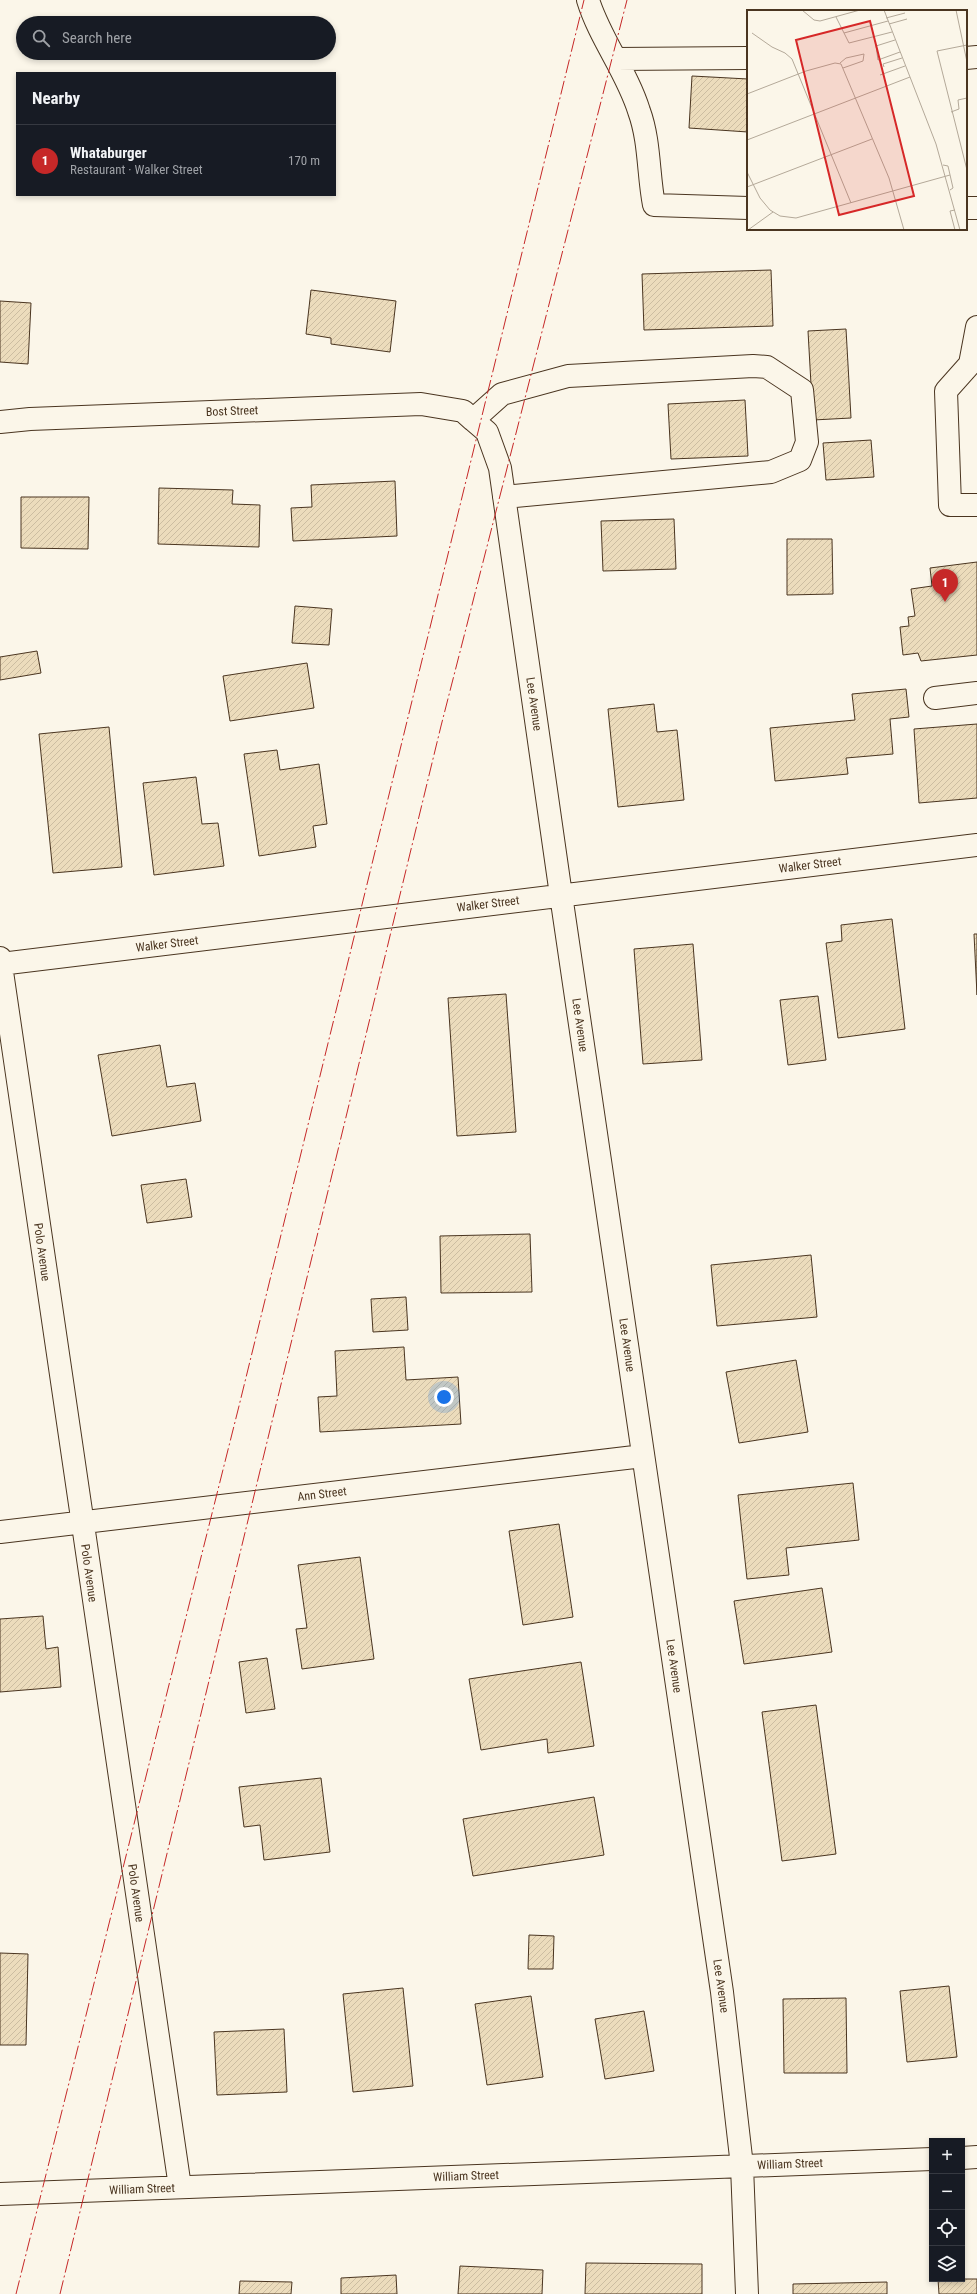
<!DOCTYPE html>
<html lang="en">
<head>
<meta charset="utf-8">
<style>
	body { margin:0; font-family:"Roboto Condensed",sans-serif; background:#242831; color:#f1f3f6 }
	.controls { position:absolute; right:12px; bottom:12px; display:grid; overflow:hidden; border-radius:0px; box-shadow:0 2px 6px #0003 }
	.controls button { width:36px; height:36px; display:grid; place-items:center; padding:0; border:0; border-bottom:1px solid #363941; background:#171b24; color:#f1f3f6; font:20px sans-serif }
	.you { position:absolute; left:444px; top:1397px; width:14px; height:14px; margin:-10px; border:3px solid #fff; border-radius:50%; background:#1a73e8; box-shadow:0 0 0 6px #1a73e833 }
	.badge { display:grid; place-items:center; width:26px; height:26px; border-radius:50%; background:#c62828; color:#fff; font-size:13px; font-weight:700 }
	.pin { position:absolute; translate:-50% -33px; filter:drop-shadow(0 1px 2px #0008) }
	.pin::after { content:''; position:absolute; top:21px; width:14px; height:12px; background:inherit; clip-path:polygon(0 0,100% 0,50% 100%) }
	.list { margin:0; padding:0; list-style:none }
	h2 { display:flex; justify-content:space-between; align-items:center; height:52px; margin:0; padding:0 16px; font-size:17px }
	h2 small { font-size:13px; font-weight:400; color:#9ea1a6 }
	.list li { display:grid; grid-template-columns:26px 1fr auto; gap:12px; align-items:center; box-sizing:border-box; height:72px; padding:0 16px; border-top:1px solid #363941 }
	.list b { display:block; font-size:15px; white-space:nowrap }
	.list p { margin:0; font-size:13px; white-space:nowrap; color:#9ea1a6 }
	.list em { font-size:13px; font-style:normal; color:#9ea1a6 }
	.icon { flex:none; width:22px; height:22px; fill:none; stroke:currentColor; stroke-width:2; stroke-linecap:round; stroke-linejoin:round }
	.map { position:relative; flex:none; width:977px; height:2294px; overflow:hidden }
	.search { position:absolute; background:#171b24; box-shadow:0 2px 6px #0003; left:16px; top:16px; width:320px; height:44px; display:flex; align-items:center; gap:10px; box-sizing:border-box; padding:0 14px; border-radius:22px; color:#9ea1a6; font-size:15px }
	.panel { position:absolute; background:#171b24; box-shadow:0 2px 6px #0003; left:16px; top:72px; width:320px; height:124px; border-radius:0px }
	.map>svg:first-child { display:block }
</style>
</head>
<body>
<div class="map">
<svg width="977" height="2294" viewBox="0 0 977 2294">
	<defs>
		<pattern id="building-hatch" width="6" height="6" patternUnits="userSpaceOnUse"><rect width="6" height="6" fill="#ecdcbc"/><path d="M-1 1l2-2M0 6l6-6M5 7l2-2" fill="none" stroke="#ccbda1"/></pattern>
	</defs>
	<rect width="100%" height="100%" fill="#fbf6e9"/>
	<path fill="url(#building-hatch)" stroke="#4a3520" d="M692,76l56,3v53l-59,-4z
		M771,270l2,56 -129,4 -2,-56z
		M311,290l85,11 -6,51 -59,-8v-6l-25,-4z
		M0,301l31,2 -3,61 -28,-2z
		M846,329l5,89 -38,2 -5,-89z
		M745,400l3,56 -77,3 -3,-55z
		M871,440l3,37 -48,3 -3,-37z
		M395,481l2,55 -104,5 -2,-33 21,-1 -1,-22z
		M159,488l74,2 -1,14 28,1 -1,42 -101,-3z
		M21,497h68l-1,52 -67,-1z
		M674,519l2,50 -73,2 -2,-50z
		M787,539h45l1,55 -46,1z
		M977,562v93l-56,6 -3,-8 -15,2 -3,-28 9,-1 -1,-9 7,-1 -4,-27 21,-3 -2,-18z
		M295,606l37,3 -3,36 -37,-2z
		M37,651l4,22 -41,7v-23z
		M307,663l7,45 -84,13 -7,-45z
		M906,689l3,28 -19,2 3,35 -47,4 2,16 -73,7 -5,-53 85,-8 -3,-26z
		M654,704l3,28 20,-2 7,70 -66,7 -10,-98z
		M977,724v74l-58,5 -5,-74z
		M109,727l13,140 -69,6 -14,-139z
		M277,750l3,20 39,-6 8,60 -14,2 3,21 -57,9 -15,-102z
		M196,777l6,47 16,-1 6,43 -70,9 -11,-92z
		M892,919l13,110 -67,9 -12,-95 16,-2 -1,-16z
		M974,934h3v61z
		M693,944l9,116 -59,4 -9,-115z
		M506,994l10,138 -59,4 -9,-138z
		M818,996l8,64 -38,5 -8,-65z
		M160,1045l7,42 28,-4 6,38 -89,15 -14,-81z
		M186,1179l6,38 -45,6 -6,-38z
		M530,1234l2,58 -91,1 -1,-57z
		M811,1255l6,62 -100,9 -6,-61z
		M406,1297l2,33 -35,2 -2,-33z
		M404,1347l2,33 52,-3 3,47 -141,8 -2,-35 19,-1 -2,-45z
		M796,1360l12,72 -69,11 -13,-71z
		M853,1483l6,57 -73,8 3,27 -42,4 -9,-84z
		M559,1524l14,93 -50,8 -14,-94z
		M360,1557l14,102 -72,10 -6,-40 11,-1 -9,-63z
		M822,1588l10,64 -88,12 -10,-63z
		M43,1616l3,33 12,-2 3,40 -61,5v-73z
		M267,1658l8,51 -29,4 -7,-51z
		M581,1662l13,84 -46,7 -1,-14 -66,11 -12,-71z
		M816,1705l20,149 -54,7 -20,-149z
		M321,1778l9,74 -66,8 -4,-35 -16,2 -5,-40z
		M594,1797l10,58 -131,21 -10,-57z
		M529,1935l25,1 -1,33h-25z
		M0,1953l28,1 -2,91h-26z
		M949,1986l8,71 -50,5 -7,-71z
		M403,1988l10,98 -60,6 -10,-98z
		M531,1996l12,81 -56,8 -12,-81z
		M846,1998l1,75h-63l-1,-74z
		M644,2011l10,60 -49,8 -10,-60z
		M284,2029l3,63 -70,3 -3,-63z
		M586,2263l116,1v30h-117z
		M460,2266l83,4 -1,24h-84z
		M396,2275l1,19h-56v-16z
		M938,2279h39v15h-38z
		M240,2281l52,1 -1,12h-52z
		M887,2282v12h-94v-10z"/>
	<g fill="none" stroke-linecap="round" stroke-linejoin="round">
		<g stroke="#4a3520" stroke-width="24">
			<path id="minor" d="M588,0c12,39 39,72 51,111 11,30 9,63 15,94l94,3
				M966,58l11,-1
				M616,59l132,-1
				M966,208h11
				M977,327l-7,37 -24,27 4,114h27
				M473,420l29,-26 66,-18 185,-10 14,1 35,23 5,52 -7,18 -29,12 -267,25
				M0,422l30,-3 391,-15 42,7 10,9 14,12 13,36 61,427 161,1097 20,174 5,128
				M935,698l42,-5
				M0,958l180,1229
				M0,964l977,-119
				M0,1532l643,-76
				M962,2158l15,-1
				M0,2194l932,-35"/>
		</g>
		<use href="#minor" stroke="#fbf6e9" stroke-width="22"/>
		<path stroke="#c62828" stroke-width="1" stroke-dasharray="14 3 2 3" stroke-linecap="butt" d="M16,2294l223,-888 345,-1406
			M60,2294l381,-1568 186,-726"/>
	</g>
	<g text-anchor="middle" stroke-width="3" stroke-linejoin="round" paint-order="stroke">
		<g font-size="12" fill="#4a3520" stroke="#fbf6e9">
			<text transform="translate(232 411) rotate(-2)" y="4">Bost Street</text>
			<text transform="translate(534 704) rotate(82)" y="4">Lee Avenue</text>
			<text transform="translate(810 865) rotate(-7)" y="4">Walker Street</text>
			<text transform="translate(488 904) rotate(-7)" y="4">Walker Street</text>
			<text transform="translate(167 944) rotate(-7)" y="4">Walker Street</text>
			<text transform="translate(580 1025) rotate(82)" y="4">Lee Avenue</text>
			<text transform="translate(42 1252) rotate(82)" y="4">Polo Avenue</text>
			<text transform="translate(627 1345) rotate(82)" y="4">Lee Avenue</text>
			<text transform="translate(322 1494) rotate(-7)" y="4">Ann Street</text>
			<text transform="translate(89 1573) rotate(82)" y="4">Polo Avenue</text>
			<text transform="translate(674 1666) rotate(82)" y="4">Lee Avenue</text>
			<text transform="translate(136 1893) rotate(82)" y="4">Polo Avenue</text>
			<text transform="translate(721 1986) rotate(82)" y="4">Lee Avenue</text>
			<text transform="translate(790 2164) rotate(-2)" y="4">William Street</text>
			<text transform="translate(466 2176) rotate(-2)" y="4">William Street</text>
			<text transform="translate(142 2189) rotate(-2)" y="4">William Street</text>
		</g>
	</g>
	<g transform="translate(747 10)">
		<rect width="220" height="220" fill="#fbf6e9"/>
		<path fill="none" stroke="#b4a999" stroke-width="1" d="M55,0l12,10 6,1 40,-11M137,0l52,134 24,86M209,0l11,52M89,7l13,26 43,-11M139,8l19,-5M142,14l18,-5M5,23l20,14 13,6 7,6 59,144M97,23l44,-12M148,30l-19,6 2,14 22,-8M220,35l-30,6 30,119M93,53l6,-5 18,-4 -1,7 -20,7M137,57l-1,-3 19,-6M133,65l25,-9M0,84l59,-23 29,-8 6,1 48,114 15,52M204,102l8,-3 -1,-9 9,-2M0,130l163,-63M196,155l5,1 5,22 -3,2M0,162l13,26 10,12 10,6 16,2 154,-43M0,177l125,-48M208,200l-5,1 5,19M1,220l25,-18"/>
		<path fill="#d62828" fill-opacity="0.15" stroke="#d62828" stroke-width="2" d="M123,11l44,175 -75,19 -43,-175z"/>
		<rect width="220" height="220" fill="none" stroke="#4a3520" stroke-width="2"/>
	</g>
</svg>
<div class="controls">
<button>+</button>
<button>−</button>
<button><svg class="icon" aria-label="locate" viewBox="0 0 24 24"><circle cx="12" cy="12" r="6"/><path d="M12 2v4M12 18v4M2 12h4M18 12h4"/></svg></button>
<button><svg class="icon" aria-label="layers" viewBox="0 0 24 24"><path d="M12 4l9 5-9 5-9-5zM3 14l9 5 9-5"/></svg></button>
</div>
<div class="you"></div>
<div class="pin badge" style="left:945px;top:602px">1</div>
<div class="search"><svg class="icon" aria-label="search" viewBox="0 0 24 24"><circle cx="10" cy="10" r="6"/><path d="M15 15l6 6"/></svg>Search here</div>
<section class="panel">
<h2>Nearby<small></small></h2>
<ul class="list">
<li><span class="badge">1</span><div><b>Whataburger</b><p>Restaurant · Walker Street</p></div><em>170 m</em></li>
</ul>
</section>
</div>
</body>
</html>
